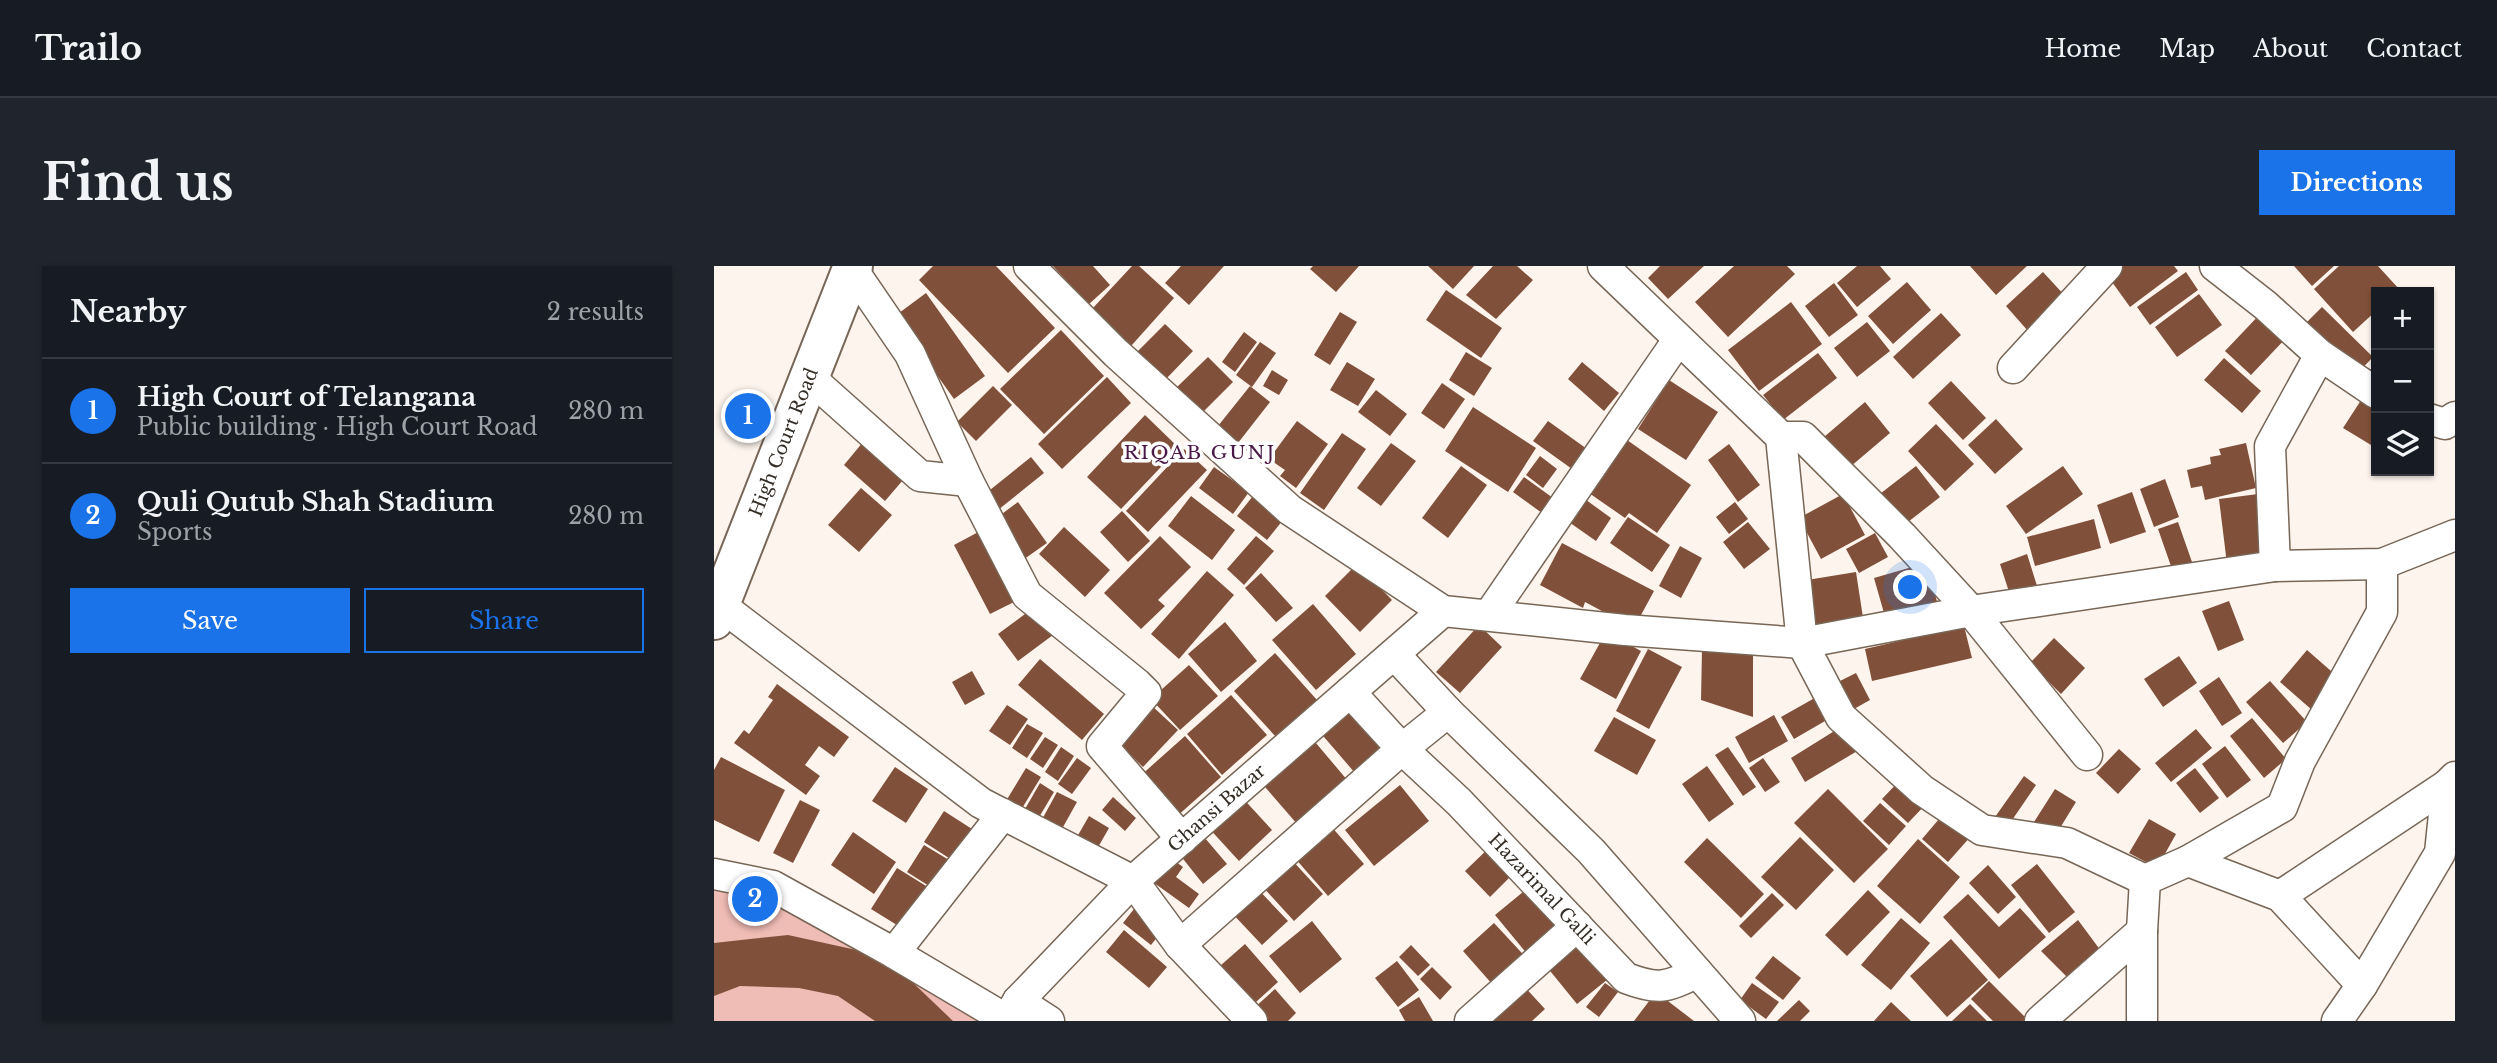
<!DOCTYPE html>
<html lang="en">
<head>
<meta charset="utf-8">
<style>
	body { margin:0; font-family:"Libre Baskerville",serif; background:#20242c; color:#f1f3f6 }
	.controls { position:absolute; right:21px; top:21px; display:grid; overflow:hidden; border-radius:0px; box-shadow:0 2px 5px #0004 }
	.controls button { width:63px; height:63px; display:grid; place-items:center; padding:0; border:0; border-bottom:2px solid #363941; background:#171b24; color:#f1f3f6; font:35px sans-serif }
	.you { position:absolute; left:1197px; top:322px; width:24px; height:24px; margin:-18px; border:5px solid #fff; border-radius:50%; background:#1a73e8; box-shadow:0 0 0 10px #1a73e833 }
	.badge { display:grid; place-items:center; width:46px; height:46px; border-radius:50%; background:#1a73e8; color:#fff; font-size:23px; font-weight:700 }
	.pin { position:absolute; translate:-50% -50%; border:4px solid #fff; box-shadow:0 2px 7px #0006 }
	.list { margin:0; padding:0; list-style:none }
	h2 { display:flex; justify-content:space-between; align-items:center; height:91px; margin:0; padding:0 28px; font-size:30px }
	h2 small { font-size:23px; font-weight:400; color:#9ea1a6 }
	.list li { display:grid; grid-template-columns:46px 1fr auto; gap:21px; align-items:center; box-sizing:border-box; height:105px; padding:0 28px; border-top:2px solid #363941 }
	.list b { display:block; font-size:26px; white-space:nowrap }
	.list p { margin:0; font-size:23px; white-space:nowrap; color:#9ea1a6 }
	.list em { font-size:23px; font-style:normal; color:#9ea1a6 }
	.actions { display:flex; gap:14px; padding:21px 28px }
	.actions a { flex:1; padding:16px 0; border:2px solid #1a73e8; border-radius:0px; text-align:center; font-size:24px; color:#1a73e8 }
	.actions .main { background:#1a73e8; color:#fff }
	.icon { flex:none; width:38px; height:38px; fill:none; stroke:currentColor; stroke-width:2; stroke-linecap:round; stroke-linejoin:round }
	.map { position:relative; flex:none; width:1741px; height:755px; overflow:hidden; border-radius:0px }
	header { display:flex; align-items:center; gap:42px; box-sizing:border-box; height:98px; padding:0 35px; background:#171b24; border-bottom:2px solid #363941 }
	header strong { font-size:33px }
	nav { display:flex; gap:38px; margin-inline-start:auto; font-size:24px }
	.intro { display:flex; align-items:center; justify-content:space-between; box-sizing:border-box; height:168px; padding:0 42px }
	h1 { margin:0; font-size:49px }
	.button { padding:18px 32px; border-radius:0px; background:#1a73e8; color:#fff; font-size:24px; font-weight:700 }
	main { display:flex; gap:42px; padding:0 42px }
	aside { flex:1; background:#171b24; border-radius:0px; box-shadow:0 2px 5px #0004 }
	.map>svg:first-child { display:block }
</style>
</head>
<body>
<header>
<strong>Trailo</strong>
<nav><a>Home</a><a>Map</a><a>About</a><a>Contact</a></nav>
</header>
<div class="intro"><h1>Find us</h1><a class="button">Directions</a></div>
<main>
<aside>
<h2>Nearby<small>2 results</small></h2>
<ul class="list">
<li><span class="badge">1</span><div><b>High Court of Telangana</b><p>Public building · High Court Road</p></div><em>280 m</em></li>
<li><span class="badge">2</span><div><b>Quli Qutub Shah Stadium</b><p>Sports</p></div><em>280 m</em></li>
</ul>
<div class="actions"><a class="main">Save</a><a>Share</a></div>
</aside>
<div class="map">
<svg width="1741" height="755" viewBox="0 0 1741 755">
	<rect width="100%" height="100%" fill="#fdf4ed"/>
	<path fill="#f0bcb6" d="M0,592l165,82 90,38 13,43h-268z"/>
	<path fill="#81503a" d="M219,0h63l59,62 -47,45 -89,-93z
		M339,0h40l17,19 -22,20z
		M418,0h7l35,32 -43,48 -39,-37z
		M467,0h43l-35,39 -24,-22z
		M599,0h46l-23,26 -26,-23z
		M714,0h46l-21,23z
		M779,0h24l16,14 -37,39 -30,-24z
		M946,0h44l-36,33 -20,-21z
		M1020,0h53l8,8 -67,63 -33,-35z
		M1143,0h23l11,13 -34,28 -20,-24z
		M1256,0h57l-31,29z
		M1404,0h56l4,5 -48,36 -23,-32z
		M1580,0h40l-22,20z
		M1625,0h39l22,24 -3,2h-21v19l-23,21 -39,-43z
		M1329,6l23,25 -38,34 -22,-25z
		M1472,6l12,18 -48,35 -13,-18z
		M1193,16l24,28 -38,34 -25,-28z
		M1120,17l24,32 -29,22 -24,-31z
		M732,24l56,38 -21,30 -55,-38z
		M212,27l59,83 -31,23 -59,-83z
		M1485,28l23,31 -45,32 -22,-30z
		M1077,36l31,42 -63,47 -31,-41z
		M1608,41l51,50 -20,21 -51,-51z
		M1549,45l26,24 -38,40 -26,-24z
		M626,46l17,10 -27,43 -16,-10z
		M1227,47l20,22 -48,44 -20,-22z
		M1153,56l23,29 -33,26 -23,-29z
		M451,58l28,27 -28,29 -28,-28z
		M347,64l43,46 -60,58 -44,-45z
		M530,66l13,10 -22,30 -13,-10z
		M546,76l16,11 -24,34 -16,-12z
		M752,86l26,16 -18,28 -25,-16z
		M1104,87l19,25 -54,42 -20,-25z
		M494,91l25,25 -32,32 -25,-26z
		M1510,92l37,33 -19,22 -38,-33z
		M633,96l28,17 -17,27 -28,-16z
		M868,96l37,31 -15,18 -36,-32z
		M558,104l16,10 -9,15 -16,-9z
		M393,111l24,26 -69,66 -24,-25z
		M955,114l49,32 -32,48 -48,-31z
		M1237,115l35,37 -23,22 -35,-37z
		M728,117l23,16 -21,30 -23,-16z
		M279,120l19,19 -36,36 -19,-19z
		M536,120l20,16 -32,41 -20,-17z
		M662,124l31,24 -17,22 -32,-24z
		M1653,125l9,6v51l-33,-20z
		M1151,136l25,31 -40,34 -26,-30z
		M759,141l63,41 -28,44 -63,-41z
		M431,149l34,33 -58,61 -34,-32z
		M1282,153l27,30 -28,25 -27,-29z
		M583,155l31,23 -32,44 -16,-12 5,-6 -16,-11z
		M834,155l46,33 -15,20 -46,-33z
		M1222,158l38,40 -29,27 -37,-40z
		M628,167l24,16 -42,61 -24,-17z
		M154,170l41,37 -24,28 -41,-36z
		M913,174l64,45 -34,48 -28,-20 -4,5 -36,-25z
		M677,177l25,18 -35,45 -24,-18z
		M1532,177l10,45 -51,12 -3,-14 -11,2 -4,-18 24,-6 -1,-7 11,-2 -2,-6z
		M1015,178l31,41 -22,17 -30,-42z
		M470,183l23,21 -59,62 -22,-21z
		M826,190l17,13 -14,19 -17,-13z
		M317,191l13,16 -51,41 -13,-16z
		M747,200l26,19 -39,53 -26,-20z
		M1202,200l24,31 -41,32 -23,-32z
		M1349,200l20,28 -57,40 -20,-28z
		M500,201l35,25 -16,22 -34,-26z
		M810,211l29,21 -11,15 -29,-21z
		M1451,213l14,38 -25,10 -14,-38z
		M147,222l31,27 -33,37 -31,-27z
		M1418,226l14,40 -36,12 -13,-39z
		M1552,227v66l-39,5 -8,-65z
		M1129,228l22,41 -44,24 -22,-41z
		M477,230l44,34 -23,30 -44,-34z
		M539,230l30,24 -16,20 -30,-24z
		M868,231l29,21 -15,23 -30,-21z
		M304,236l29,41 -27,19 -29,-40z
		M1021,236l13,17 -19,15 -13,-17z
		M408,245l28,30 -22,21 -28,-30z
		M914,251l42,28 -18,27 -42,-29z
		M1380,253l7,29 -66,18 -8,-29z
		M1034,256l22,27 -26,20 -21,-27z
		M1464,256l14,40 -20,7 -14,-40z
		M350,261l46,43 -25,27 -46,-43z
		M270,263l36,70 -30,15 -36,-69z
		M1161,267l13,24 -29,16 -13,-24z
		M446,270l31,31 -33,33 7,6 -24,23 -37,-36z
		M542,270l18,15 -30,34 -17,-16z
		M848,277l92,48 -20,37 -49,-26 -2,6 -43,-23z
		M966,280l22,12 -21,40 -22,-12z
		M1313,288l11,35 -27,9 -11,-34z
		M1212,297l12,42 -52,15 -12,-42z
		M643,298l35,36 -32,32 -35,-36z
		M493,305l27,24 -55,64 -28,-25z
		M1142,306l8,52 -49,8 -8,-52z
		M547,307l32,35 -17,14 -31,-34z
		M1515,335l15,39 -26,11 -16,-40z
		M599,338l43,50 -40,36 -44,-50z
		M319,342l20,27 -35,26 -20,-27z
		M511,356l32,39 -36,31 -33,-38z
		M765,359l23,22 -42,46 -24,-21z
		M1250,360l8,32 -100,23 -7,-32z
		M892,366l35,19 -25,48 -36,-20z
		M1340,372l31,30 -24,26 -31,-31z
		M934,383l34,18 -33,62 -33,-18z
		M988,383l51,1v67l-52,-17z
		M1593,384l32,28 -27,32 -32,-28z
		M561,387l42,47 -41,37 -42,-46z
		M1465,390l18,27 -34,24 -19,-28z
		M326,393l64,55 -22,26 -64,-55z
		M475,399l29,31 -38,34 -29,-31z
		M258,405l13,23 -20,11 -13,-23z
		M1142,407l14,27 -25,14 -15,-28z
		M1505,411l23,36 -20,13 -23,-35z
		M1556,415l37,41 -24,21 -37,-41z
		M63,418l72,53 -15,20 -15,-11 -14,19 15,11 -14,19 -72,-52 10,-13 5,4 24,-34 -5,-3z
		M517,429l36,40 -45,40 -35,-41z
		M1106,429l12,22 -38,22 -13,-22z
		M638,433l38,44 -35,30 -37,-43z
		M436,438l28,26 -35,37 -28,-27z
		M293,439l21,14 -18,26 -21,-14z
		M1060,449l14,26 -39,22 -14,-26z
		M900,451l42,23 -19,35 -43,-24z
		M1538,452l34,41 -22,19 -34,-42z
		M313,458l16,9 -16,25 -15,-10z
		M1130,459l15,25 -54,32 -14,-24z
		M1482,463l16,19 -41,34 -16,-19z
		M471,470l36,41 -46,41 -36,-41z
		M596,470l38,45 -50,44 -39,-45z
		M331,471l13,8 -15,23 -13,-9z
		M1511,480l26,34 -24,18 -25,-34z
		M347,481l13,9 -16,25 -13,-9z
		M1014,481l28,40 -13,9 -28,-41z
		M1405,483l22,20 -23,25 -22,-21z
		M7,491l64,33 -26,52 -45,-22v-50z
		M363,492l14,10 -19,26 -14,-10z
		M1049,492l17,24 -15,10 -16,-24z
		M993,500l27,38 -25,18 -27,-38z
		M181,501l33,22 -22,34 -34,-22z
		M312,502l15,9 -23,38 -15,-9z
		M1481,502l24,30 -19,15 -24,-30z
		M1310,510l12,9 -28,41 -13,-9z
		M1188,512l26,24 -20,21 -26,-24z
		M326,517l14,9 -19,32 -14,-8z
		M686,519l29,36 -55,45 -29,-36z
		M1114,523l60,60 -34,34 -60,-60z
		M1341,523l21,13 -21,34 -21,-14z
		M343,526l20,10 -19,34 -19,-11z
		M525,528l33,36 -33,31 -33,-36z
		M399,531l23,21 -11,13 -23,-21z
		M86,534l20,10 -27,53 -20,-10z
		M1166,537l26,23 -17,19 -26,-24z
		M230,545l28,18 -20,31 -28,-18z
		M1231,546l27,23 -24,27 -26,-23z
		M375,550l20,12 -16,28 -20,-12z
		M1435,553l27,15 -19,34 -28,-15z
		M616,559l34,39 -36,32 -34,-39z
		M485,565l28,33 -24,20 -27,-34z
		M139,566l43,30 -22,32 -43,-29z
		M1086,571l34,33 -38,40 -35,-33z
		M993,572l57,56 -23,24 -57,-56z
		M1204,573l42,38 -40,47 -43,-38z
		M780,577l25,25 -29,29 -25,-26z
		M210,579l30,18 -17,28 -30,-19z
		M454,590l15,11 -7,10 23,17 -10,14 -39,-28z
		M577,593l32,35 -29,27 -32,-35z
		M1323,598l38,48 -26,21 -38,-48z
		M1274,599l28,32 -18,17 -29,-31z
		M183,602l34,21 -26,41 -34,-21z
		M820,617l33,40 -38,33 -34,-41z
		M541,620l33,35 -26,24 -33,-35z
		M1154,624l22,22 -43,44 -22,-21z
		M1058,627l12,12 -33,33 -12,-12z
		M1254,628l31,33 21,-19 26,29 -47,42 -56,-62z
		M420,643l28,22 -11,14 -28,-22z
		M1187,652l29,25 -39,47 -30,-25z
		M1364,654l23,31 -32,28 -28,-28z
		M598,655l30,38 -42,34 -31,-37z
		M780,657l38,41 -32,29 -37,-42z
		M410,664l43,37 -18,21 -43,-36z
		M865,666l34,43 -36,29 -35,-43z
		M74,669l73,16 46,26 46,44h-78l-37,-25 -39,-8 -59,-2 -26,10v-53z
		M1237,673l37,41 -41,37 -37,-41z
		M531,678l33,38 -32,29 -34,-38z
		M697,679l19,20 -12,11 -19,-19z
		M1059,690l28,22 -18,22 -28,-22z
		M683,695l22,29 -21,17 -23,-29z
		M718,701l20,20 -12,13 -20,-21z
		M1275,715l40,40h-36l-22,-22z
		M891,717l13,9 -19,25 -13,-10z
		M1038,717l27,19 -13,17 -26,-19z
		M808,718l23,25 -13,12h-50z
		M561,723l21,24 -8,8h-24l-11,-12z
		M942,726l38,29h-60z
		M705,731l14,24h-28l-6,-11z
		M1085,734l11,11 -10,10h-23z
		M1177,736l20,19h-37z
		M1256,738l17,17h-35z"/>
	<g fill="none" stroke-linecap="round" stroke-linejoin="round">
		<g stroke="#786656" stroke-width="33">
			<g id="minor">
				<path d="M315,0l87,87 174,157 153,101 182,19 177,13 169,-32 304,-45 107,-2 73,-29"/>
				<path d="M889,0l178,171 21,206 39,74 81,73 60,40 85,13 78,37 43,-19 92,35 82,89"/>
				<path d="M1501,0l50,39 55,50 56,38"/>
				<path d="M138,3l58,85 58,127 59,114 110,89 9,9 -44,53 80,93"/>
				<path d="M1299,102l94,-102"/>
				<path d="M95,111l111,99 48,5"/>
				<path d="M1715,153l16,5 10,-7"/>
				<path d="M1067,171h22l99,99 69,75 116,144"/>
				<path d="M1561,300l-5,-120 50,-91"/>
				<path d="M6,339l261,198 152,78 47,64 72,76"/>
				<path d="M775,349l189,-275"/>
				<path d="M680,388l54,58"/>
				<path id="s1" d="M636,426l52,57 57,53 167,176c31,12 42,10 71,-6"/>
				<path d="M289,548l-109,139 113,67"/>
				<path d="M1474,595l94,-54 18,-46 82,-149v-48"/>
				<path d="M0,608l59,12 121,67"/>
				<path d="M1566,630l167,-111 8,-8"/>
				<path d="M466,679l222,-196 46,-37 143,139 149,170"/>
				<path d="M304,735l31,20"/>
				<path id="s2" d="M293,754l11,-19 115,-120 310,-270"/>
				<path d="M756,755l107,-95"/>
				<path d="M1326,755l102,-90"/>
				<path d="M1428,755v-90l3,-51"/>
				<path d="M1623,755l25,-36 78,-132 7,-68"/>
			</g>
		</g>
		<g stroke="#786656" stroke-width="42">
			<g id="highway">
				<path id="s3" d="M0,354l139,-354"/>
			</g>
		</g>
		<use href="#minor" stroke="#fff" stroke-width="30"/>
		<use href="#highway" stroke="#fff" stroke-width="38"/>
	</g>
	<g text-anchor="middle" stroke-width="7" stroke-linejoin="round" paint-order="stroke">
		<g font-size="18" fill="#342d26" stroke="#fff">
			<text dy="6" stroke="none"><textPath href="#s3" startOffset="191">High Court Road</textPath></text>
			<text dy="6" stroke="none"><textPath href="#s2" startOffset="299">Ghansi Bazar</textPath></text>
			<text dy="6" stroke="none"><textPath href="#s1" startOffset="275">Hazarimal Galli</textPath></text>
		</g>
		<g font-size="19" letter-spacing="2" fill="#4b1948" stroke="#fff">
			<text x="486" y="193">RIQAB GUNJ</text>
		</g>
	</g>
</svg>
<div class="controls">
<button>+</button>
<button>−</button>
<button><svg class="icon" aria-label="layers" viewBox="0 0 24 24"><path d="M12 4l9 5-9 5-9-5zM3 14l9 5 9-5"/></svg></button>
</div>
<div class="you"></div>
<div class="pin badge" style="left:34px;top:150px">1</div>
<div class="pin badge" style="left:41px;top:633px">2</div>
</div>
</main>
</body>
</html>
